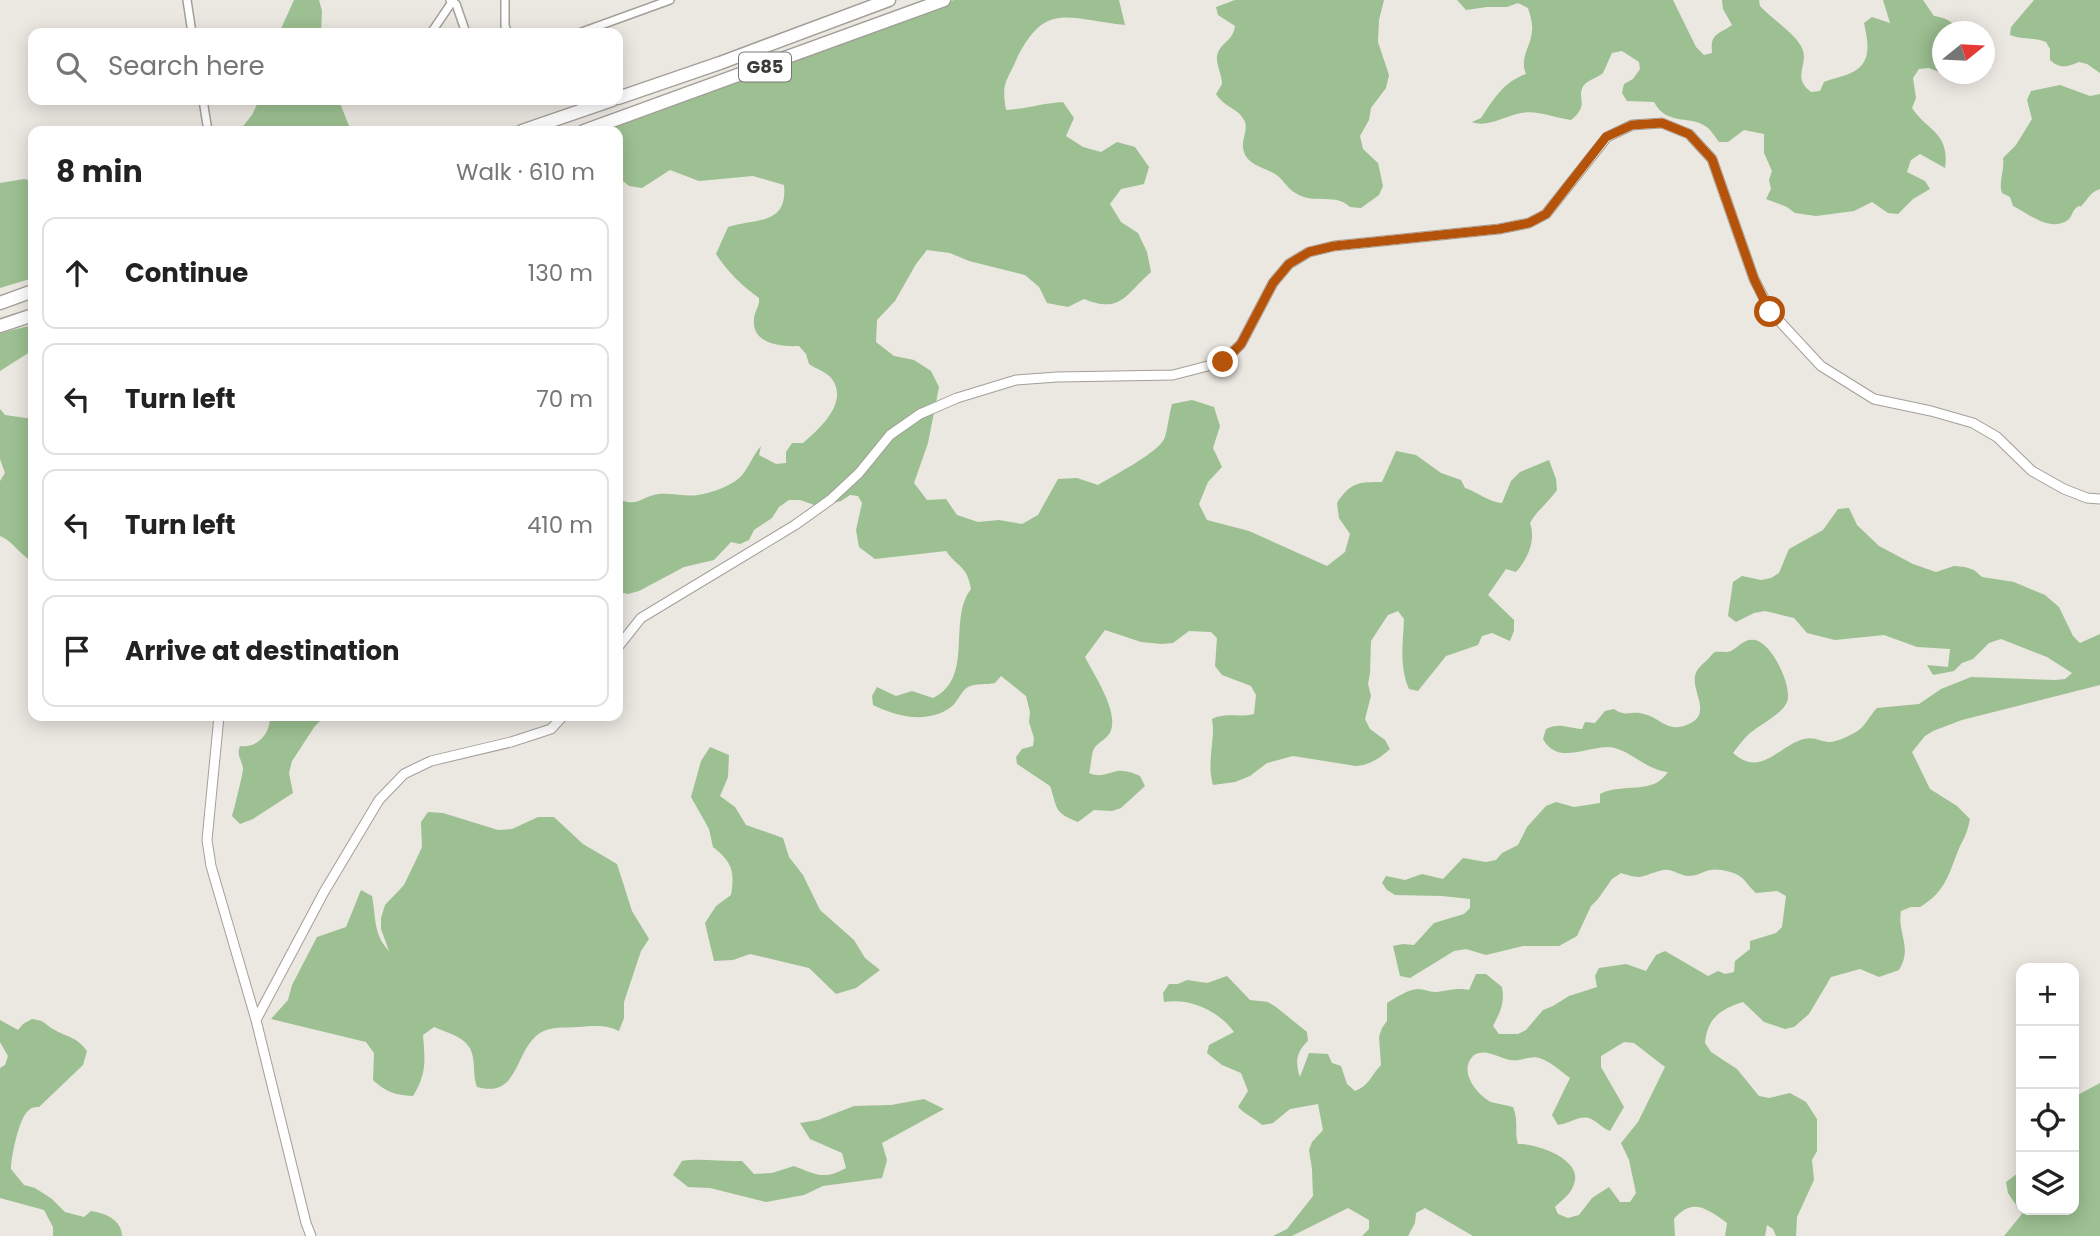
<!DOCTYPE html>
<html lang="en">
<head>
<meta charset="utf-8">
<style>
	body { margin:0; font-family:Poppins,sans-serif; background:#f6f6f6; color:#222 }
	.controls { position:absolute; right:21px; bottom:21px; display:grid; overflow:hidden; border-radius:14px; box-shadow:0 4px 18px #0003 }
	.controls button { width:63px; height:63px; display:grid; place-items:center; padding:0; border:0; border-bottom:2px solid #e0e0e0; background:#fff; color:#222; font:35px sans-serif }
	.compass { position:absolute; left:1932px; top:21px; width:63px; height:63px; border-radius:50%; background:#fff; box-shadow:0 4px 18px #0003; rotate:72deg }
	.stop { position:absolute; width:21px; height:21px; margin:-16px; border:5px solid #b45309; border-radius:50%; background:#fff }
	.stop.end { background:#b45309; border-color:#fff; box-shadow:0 2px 7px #0008 }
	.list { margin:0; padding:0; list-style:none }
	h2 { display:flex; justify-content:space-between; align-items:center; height:91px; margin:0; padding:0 28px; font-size:30px }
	h2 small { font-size:23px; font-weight:400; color:#767676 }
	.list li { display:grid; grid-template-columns:46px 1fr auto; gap:21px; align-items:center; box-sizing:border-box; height:112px; margin:0 14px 14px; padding:0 14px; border:2px solid #e0e0e0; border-radius:14px }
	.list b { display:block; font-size:26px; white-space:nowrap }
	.list em { font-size:23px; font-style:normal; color:#767676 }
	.icon { flex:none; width:38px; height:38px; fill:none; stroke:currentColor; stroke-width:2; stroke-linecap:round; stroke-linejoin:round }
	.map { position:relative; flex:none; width:2100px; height:1236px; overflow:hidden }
	.search { position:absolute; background:#fff; box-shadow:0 4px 18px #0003; left:28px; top:28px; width:595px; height:77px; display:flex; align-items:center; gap:18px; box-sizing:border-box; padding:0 24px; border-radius:14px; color:#767676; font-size:26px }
	.panel { position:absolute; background:#fff; box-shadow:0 4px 18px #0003; left:28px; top:126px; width:595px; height:595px; border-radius:14px }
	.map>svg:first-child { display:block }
</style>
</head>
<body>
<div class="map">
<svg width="2100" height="1236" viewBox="0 0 2100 1236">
	<rect width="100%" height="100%" fill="#ebe7e1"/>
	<path fill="#9cc091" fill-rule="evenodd" d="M294,0h25l3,11 -1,22h-42z
		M954,0h165l6,25c-56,-5 -79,-25 -108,33 -10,24 -16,24 -11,52 20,-1 38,-7 57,-8l11,16 -8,18 17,11 18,5 16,-10 18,5 14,20 -5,17 -23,5 -11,15 11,18 17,11 9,19 4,20c-26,23 -30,42 -67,27l-16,8 -21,-4 -8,-16 -14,-12 -56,-14 -19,-8 -23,-3 -11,14 -21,37 -18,19 -1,22 18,14 20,4 17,11 8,16 -11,56 -14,40 13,17 19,-1 11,16 21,7 21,-2 23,4 16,-9 20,-36 19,-1 21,7c16,-10 62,-33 67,-48 3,-11 4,-22 7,-33l20,-4 22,7 6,19 -7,22 9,19 -14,15 -9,22 8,16 42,11 78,35 18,-14 5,-18 -11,-16 -2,-15c14,-21 21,-21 45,-21l14,-31 20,4 25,18 20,7 4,8c13,4 23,14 37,15l9,-22 9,-9 29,-12 7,19 1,11c-8,12 -20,20 -27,33 6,18 -2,35 -14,49l-10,-3 -18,26 26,25v11l-4,10 -18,-8 -10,3 -4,9 -32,11 -28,35 -9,-2c-10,-23 -6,-45 -5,-70l-6,-8 -10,4 -17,26 -1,32 -2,11 3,12 -6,23 5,10 15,11 5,9c-10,9 -20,16 -34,17l-63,-10 -26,7 -17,13 -15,6 -22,3c-7,-24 3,-45 -1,-66 14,-7 27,-1 42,-5l2,-19 -5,-9 -29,-11 -7,-9 2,-28 -6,-6 -22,-1 -16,12 -11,1 -21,-2 -36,-12 -20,27c9,18 33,53 26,73 -3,10 -15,12 -18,21 -2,6 -2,16 -4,22 12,5 17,0 29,-2 7,-1 15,2 22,5l5,10 -24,22 -9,3 -18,-1 -16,12c-25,-10 -20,-13 -28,-36l-33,-22 -1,-7 6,-8 11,-3 1,-8 -5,-16 1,-10 -4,-16 -25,-20 -6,7c-9,2 -19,0 -27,4 -8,5 -10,15 -17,20 -23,17 -54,10 -78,-2l-1,-9 5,-9 19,9 16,-5 21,7c42,-20 14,-78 38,-109 -4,-24 -13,-21 -25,-38l-71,8 -16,-12 -3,-17 6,-27 -4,-7 -8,-1 -9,6 -21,6 -20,-7h-11l-10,7 -7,11 -18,12 -5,10 -9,4 -9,-2 -17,18 -30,7 -45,24 -11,3 -10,-2v-93c21,9 23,-3 41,-5 13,-1 27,3 39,1 13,-2 37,-10 45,-21 7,-9 10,-19 18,-28l-2,9 17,9 10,-1v-11l6,-9h11c16,-14 46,-40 29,-64 -5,-7 -16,-10 -23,-15l-3,-10 -7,-8c-18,1 -47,-2 -45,-26 0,-9 6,-13 5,-22 -16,-11 -33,-28 -43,-44l12,-27c27,-9 60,-1 56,-42l-31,-9 -54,5 -29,-11 -28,18 -13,-2 -11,-9 -2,-51z
		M1235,0h149l-5,20 -1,22 11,33 -3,13 -15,20 -2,12 -9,16 3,13 15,14 5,23 -4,9 -18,13 -11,-1c-14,-14 -33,-3 -51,-12 -9,-4 -13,-11 -20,-18 -13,-11 -34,-10 -36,-30 -1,-10 6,-18 1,-27 -6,-12 -19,-12 -28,-26l6,-10c0,-9 -6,-19 -5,-28 3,-14 16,-14 18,-30l-17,-11 -2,-8z
		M1457,0h216l23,47 8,8 8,-2c-2,-20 6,-18 20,-28l-9,-16 -1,-9h37l1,6c11,12 34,27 41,40 10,18 -11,30 10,46l9,-1 4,-9c9,-4 19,-5 27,-9 22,-10 17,-31 13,-50l8,-6 18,6 -7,-23h40l11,16c12,2 18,4 23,15l-15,1v41l-13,-5 -10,1 -6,9 3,20 -4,10c15,23 38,24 33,60l-25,-14 -9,6 -4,12 18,9 5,8 -17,10 -15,15 -10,-1 -16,-11 -18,9 -38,5 -21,-3 -8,-6 -21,-8 5,-10 -2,-9 3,-9 -8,-18v-19l-20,-4 -16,12h-9c-3,-4 -7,-10 -11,-14 -16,-14 -41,-1 -54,-26l-27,-1 -5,-8 2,-9 9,-5 7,-10 -1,-7 -17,-11 -10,2 -9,20c-6,5 -15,7 -19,12 -9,13 7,19 -13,35 -16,-2 -34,-10 -50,-7 -17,3 -33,15 -49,9l9,-4c13,-19 22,-36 45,-44 -7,-17 5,-27 6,-43 1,-8 -2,-16 -4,-23l-10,-5 -11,4h-20l-21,3z
		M2034,0h66v73l-13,-9 -8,-2c-12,5 -19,7 -29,-2v-11l-4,-7c-12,-5 -23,-2 -36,-7l1,-8z
		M2060,85l30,11 10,-2v95c-9,3 -10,7 -16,14 -7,8 -1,-1 -9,6 -3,3 -3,7 -6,10 -18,15 -41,-6 -56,-13l-3,-9 -8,-4c-4,-12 3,-22 1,-35l13,-13 16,-26 -5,-19 4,-9z
		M259,100h82l-1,3 11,28h-112l13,-16z
		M24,179l9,2v97l-33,10v-105z
		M33,325v25l-33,21v-38z
		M0,409l5,6 28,4v143c-13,-7 -19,-20 -33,-26v-55l5,-8 -5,-14z
		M1849,508l8,17 22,21 34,18 23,8 18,-6 11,1 9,3 8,7 32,5 31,13 14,12 14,29 7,7 20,-9v51l-138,35 -29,11 -8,5 -13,16 18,37 27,17 13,13c-2,11 -5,18 -10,27 -11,26 -13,45 -40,61h-9l-10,4c-4,23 12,36 -2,59l-20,7 -19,-8 -29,8 -22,37 -15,13 -9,2 -21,-7 -21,-20c-22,7 -36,16 -38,41l6,9 26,17 22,27 10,2 21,-5 16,9 11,17v32l-5,9 2,20 -17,37 -1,19h-20l-3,-7 -6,-4 -2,11h-40l2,-13c-20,-14 -34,-26 -53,-4l1,17h-202l-48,-28 -9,5 -1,10 -7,13h-46l7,-7v-9l-21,-12 -56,28h-19l14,-7 26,-33 -1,-27 -3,-19 3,-8 11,-12 -5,-26 -28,5 -17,14 -11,2c-8,-7 -16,-10 -24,-18l10,-16 -7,-18 -19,-8 -15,-12 2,-8 25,-13c-16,-22 -44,-34 -70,-30l-1,-9 6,-9h9l9,-4 20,3 20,-7 23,24 18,2 8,5 31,25 1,9c-12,11 -13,21 -8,36l9,-24 19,1 4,9 9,3 6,18 8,7c13,-4 17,-17 26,-26l-2,-28 3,-9 5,-7v-18c8,-5 22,-14 31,-14 6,0 11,3 17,3 13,-1 21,-5 34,-2l7,-16h10l16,13c3,17 -2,25 -9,39l6,8h19l8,-4 17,-20 10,-4 16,-10 28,-9 -2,-11 4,-8 27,-4 20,7 10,-16 9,-4 43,25 10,-5 7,3 9,-2 1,-11 15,-12v-8l26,-8 6,-6 4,-31 -9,-5 -21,2c-6,-5 -11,-13 -15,-16 -6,-5 -24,-9 -31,-7 -8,2 -13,6 -21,6 -9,0 -17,-8 -26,-6 -22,5 -18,11 -42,3l-9,6 -14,20 -7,7 -14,30 -18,10h-36l-37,9 -20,-6 -12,2 -44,27 -10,-2 -7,-30 10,-2 11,1 20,-22 30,-9 6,-6v-9l-28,-3 -47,-1 -8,-5 -5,-7 4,-7 19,4 17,-6 21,5 20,-21 23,4 10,-2 6,-7 16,-8 9,-18 19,-21 10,-4 18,5 26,-4v-9c24,-12 52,2 68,-22 -23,-2 -39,-24 -60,-25 -23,0 -51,18 -65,-8l3,-10c13,-7 22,-1 36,0l3,-7 10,1 10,-12 9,-2c13,9 17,1 30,5 17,4 23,20 45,10 23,-11 3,-31 6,-48 1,-7 8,-12 13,-17 2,-2 5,-6 7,-7 5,-1 11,1 16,-1 9,-5 13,-13 24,-11 17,3 38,47 32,62 -5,13 -31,24 -41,35 -5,5 -9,11 -13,16 28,25 45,-7 71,-14 10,-3 17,3 27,3 7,-1 18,-6 25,-10 9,-5 14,-17 21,-24l42,-4 22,-15 30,-12 84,3 10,-1 7,-6 -25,-16 -46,-18 -12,4 -16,16 -11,4 -8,8 -21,4 -6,-10 21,2 2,-18 -33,-2 -33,-12 -49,5 -28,-7 -13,-15 -29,-7 -11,2 -18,9 -8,-6 5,-34 9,-6 19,4 10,-2 8,-5 10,-24 34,-19 15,-21zM1624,1042l10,1 31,24 -27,55 -17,21 8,17 7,33 -6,9h-10l-11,-15 -17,11 -13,17 -11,3 -10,-4 -3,-7c8,-8 18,-14 20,-27 4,-22 -40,-37 -57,-36 -4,-13 1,-22 -5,-37 -7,-2 -15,-3 -22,-5 -14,-7 -33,-31 -18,-46 11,-9 26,2 37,4 11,2 21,-6 32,-1 10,4 20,13 28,19l-18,37 6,10c11,-1 22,-11 33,-6 7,3 11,9 19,12l14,-24 -23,-40v-11z
		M268,716h69l-14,2 -8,8 -23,35 -3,12 4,20 -40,26 -13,5 -8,-8c2,-6 11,-43 11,-47 -1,-10 -7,-13 -3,-23 17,2 29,-11 30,-27z
		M710,747l19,8 -1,22 -8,19 15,11 11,18 37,13 6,19 14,18 17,35 34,30 11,18 15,12 -24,18 -20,6 -27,-26 -59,-14 -17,6 -19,1 -9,-38 11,-17 15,-11c4,-24 1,-33 -18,-48l-4,-18 -18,-32 10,-36z
		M428,812l15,1 55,17 14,-1 26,-12h16l29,27 34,20 15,47 17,28 -8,12 -17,51v16l-5,13c-14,-7 -26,-5 -42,-4 -12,1 -26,-1 -37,6 -26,17 -20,66 -63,54 -4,-11 -2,-19 -4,-29 -2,-20 -23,-24 -39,-31l-11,8c2,26 4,38 -10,61 -18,-1 -27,-4 -40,-16l1,-27 -8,-11 -95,-23 17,-19 4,-15 25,-48 29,-10 15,-37 11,6c4,21 1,38 17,55l-8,-22v-11l4,-13 19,-20 12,-25 6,-13 -1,-25z
		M32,1019c14,2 11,4 21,10 15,9 23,7 34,22l-4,14 -44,42c-4,0 -7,0 -10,3 -10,7 -18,47 -18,59l13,16 11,3 17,11 13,13 19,5 7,-6c14,2 31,9 31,25h-69v-9l-9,-17 -44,-12v-130l5,-3 3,-9 -8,-14v-22l18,10 5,-6z
		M2100,1083v153h-96l18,-22 -14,-21 -2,-11 12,-9h3v37h53v-113z
		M924,1099l20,10 -62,34 5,17 -5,18 -59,8 -19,9 -38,7 -56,-14 -22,-1 -15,-12 9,-14c20,-3 39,1 60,0l12,13 18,-1 22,-7c23,9 30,14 52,2l-4,-15 -32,-14 -10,-16 18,-3 36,-14 37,-1z"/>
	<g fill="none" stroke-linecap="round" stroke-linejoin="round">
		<g stroke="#a39f99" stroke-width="10">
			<path id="minor" d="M187,0l5,33
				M450,0l6,4 10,29
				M505,0v26l3,7
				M433,33v-3l19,-28
				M579,33l91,-33
				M203,100l5,31"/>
		</g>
		<g stroke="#a39f99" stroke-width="11">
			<path id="tertiary" d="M618,647l23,-29 154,-93 35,-25 29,-27 31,-38 30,-21 37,-16 59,-18 41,-3 116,-2 50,-13 18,-18 32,-61 16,-19 20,-12 25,-6 165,-17 30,-6 17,-9 61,-77 25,-12 30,-2 27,11 23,25 42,120 17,33 50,54 53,33 57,12 42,12 24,14 35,34 32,18 23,9 13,1
				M219,716l-12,124 4,26 45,154 50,203 5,13
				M256,1020l68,-128 55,-92 25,-26 27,-13 80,-19 40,-13 12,-13"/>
		</g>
		<g stroke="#a39f99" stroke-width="15">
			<path id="motorway" d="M618,98l102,-35 169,-63
				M522,131l90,-31
				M584,131l360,-131
				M0,303l33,-12
				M0,326l33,-11"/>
		</g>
		<use href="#minor" stroke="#fff" stroke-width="7"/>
		<use href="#tertiary" stroke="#fff" stroke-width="9"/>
		<use href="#motorway" stroke="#fff" stroke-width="12"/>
	</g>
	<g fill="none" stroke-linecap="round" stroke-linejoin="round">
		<path stroke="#b45309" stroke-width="9" d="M1223,362l18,-18 32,-61 16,-19 20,-12 25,-6 165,-17 30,-6 17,-9 60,-77 26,-12 30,-2 27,11 23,25 42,120 16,33"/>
	</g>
	<g text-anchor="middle" stroke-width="7" stroke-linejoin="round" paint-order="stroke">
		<rect fill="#fff" stroke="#767674" stroke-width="2" x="739" y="52.5" width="52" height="29" rx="5"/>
		<g font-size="18" font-weight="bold" fill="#3c3b38">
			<text x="765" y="73">G85</text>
		</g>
	</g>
</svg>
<div class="controls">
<button>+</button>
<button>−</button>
<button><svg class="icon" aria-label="locate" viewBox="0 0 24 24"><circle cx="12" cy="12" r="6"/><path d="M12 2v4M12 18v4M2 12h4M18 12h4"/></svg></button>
<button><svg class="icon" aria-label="layers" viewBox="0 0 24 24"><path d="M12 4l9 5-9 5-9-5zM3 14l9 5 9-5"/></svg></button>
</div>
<svg class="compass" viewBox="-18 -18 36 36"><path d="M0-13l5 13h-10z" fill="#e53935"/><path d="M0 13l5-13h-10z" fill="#767676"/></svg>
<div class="stop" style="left:1770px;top:312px"></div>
<div class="stop end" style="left:1223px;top:362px"></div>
<div class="search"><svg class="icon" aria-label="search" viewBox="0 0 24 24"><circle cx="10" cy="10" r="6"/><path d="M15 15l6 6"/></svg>Search here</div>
<section class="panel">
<h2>8 min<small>Walk · 610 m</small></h2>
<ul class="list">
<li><svg class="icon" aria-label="ahead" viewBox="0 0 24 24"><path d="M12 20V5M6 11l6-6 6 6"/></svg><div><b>Continue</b></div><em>130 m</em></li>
<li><svg class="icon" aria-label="left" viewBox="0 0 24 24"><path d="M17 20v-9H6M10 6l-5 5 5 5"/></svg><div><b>Turn left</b></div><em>70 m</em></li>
<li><svg class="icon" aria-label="left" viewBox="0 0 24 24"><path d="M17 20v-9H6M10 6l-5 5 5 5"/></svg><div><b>Turn left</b></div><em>410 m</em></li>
<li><svg class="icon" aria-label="arrive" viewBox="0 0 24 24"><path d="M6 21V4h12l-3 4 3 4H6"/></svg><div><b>Arrive at destination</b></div></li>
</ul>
</section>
</div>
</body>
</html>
